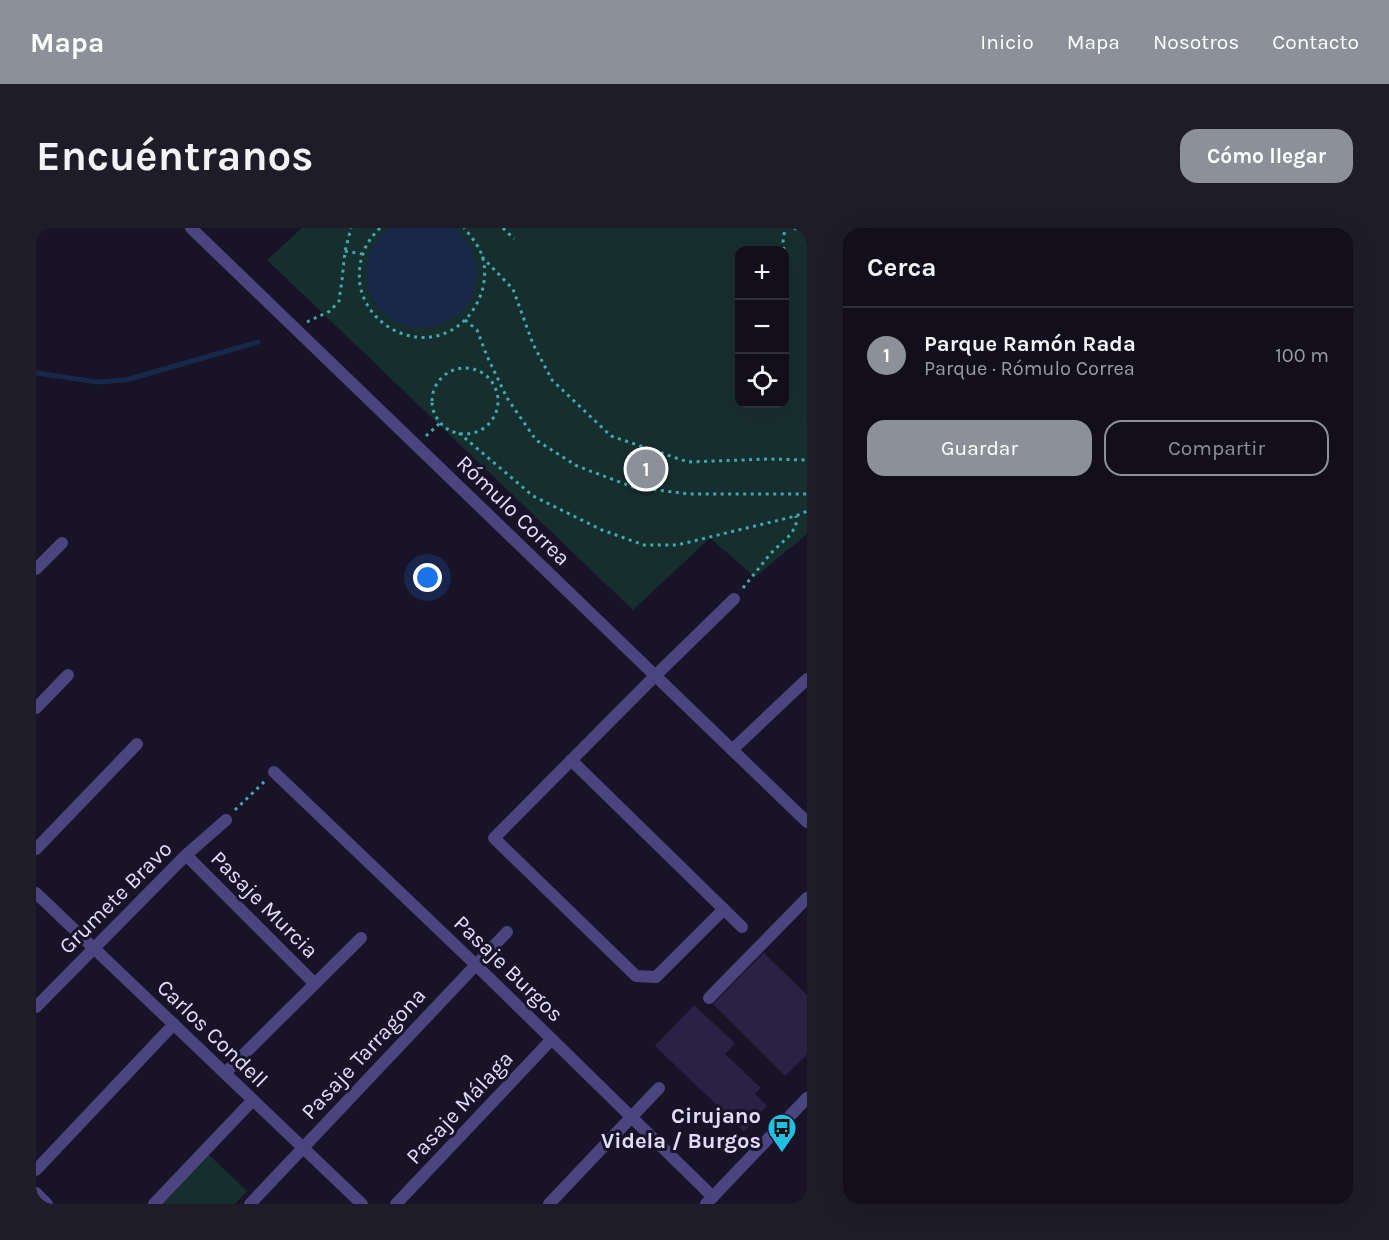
<!DOCTYPE html>
<html lang="es">
<head>
<meta charset="utf-8">
<style>
	body { margin:0; font-family:Karla,sans-serif; background:#1f1c29; color:#f1f3f6 }
	.controls { position:absolute; right:18px; top:18px; display:grid; overflow:hidden; border-radius:12px; box-shadow:0 6px 24px #0002 }
	.controls button { width:54px; height:54px; display:grid; place-items:center; padding:0; border:0; border-bottom:2px solid #312e3b; background:#120e1c; color:#f1f3f6; font:30px sans-serif }
	.you { position:absolute; left:392px; top:350px; width:21px; height:21px; margin:-15px; border:4px solid #fff; border-radius:50%; background:#1a73e8; box-shadow:0 0 0 9px #1a73e833 }
	.badge { display:grid; place-items:center; width:39px; height:39px; border-radius:50%; background:#8c9099; color:#fff; font-size:20px; font-weight:700 }
	.pin { position:absolute; translate:-50% -50%; border:3px solid #fff; box-shadow:0 2px 6px #0006 }
	.list { margin:0; padding:0; list-style:none }
	h2 { display:flex; justify-content:space-between; align-items:center; height:78px; margin:0; padding:0 24px; font-size:26px }
	h2 small { font-size:20px; font-weight:400; color:#9c9ca3 }
	.list li { display:grid; grid-template-columns:39px 1fr auto; gap:18px; align-items:center; box-sizing:border-box; height:96px; padding:0 24px; border-top:2px solid #312e3b }
	.list b { display:block; font-size:22px; white-space:nowrap }
	.list p { margin:0; font-size:20px; white-space:nowrap; color:#9c9ca3 }
	.list em { font-size:20px; font-style:normal; color:#9c9ca3 }
	.actions { display:flex; gap:12px; padding:18px 24px }
	.actions a { flex:1; padding:14px 0; border:2px solid #8c9099; border-radius:18px; text-align:center; font-size:21px; color:#8c9099 }
	.actions .main { background:#8c9099; color:#fff }
	.icon { flex:none; width:33px; height:33px; fill:none; stroke:currentColor; stroke-width:2; stroke-linecap:round; stroke-linejoin:round }
	.map { position:relative; flex:none; width:771px; height:976px; overflow:hidden; border-radius:18px }
	header { display:flex; align-items:center; gap:36px; box-sizing:border-box; height:84px; padding:0 30px; background:#8c9099; color:#fff }
	header strong { font-size:28px }
	nav { display:flex; gap:33px; margin-inline-start:auto; font-size:21px }
	.intro { display:flex; align-items:center; justify-content:space-between; box-sizing:border-box; height:144px; padding:0 36px }
	h1 { margin:0; font-size:42px }
	.button { padding:15px 27px; border-radius:18px; background:#8c9099; color:#fff; font-size:21px; font-weight:700 }
	main { display:flex; gap:36px; padding:0 36px }
	aside { flex:1; background:#120e1c; border-radius:18px; box-shadow:0 6px 24px #0002 }
	.map>svg:first-child { display:block }
</style>
</head>
<body>
<header>
<strong>Mapa</strong>
<nav><a>Inicio</a><a>Mapa</a><a>Nosotros</a><a>Contacto</a></nav>
</header>
<div class="intro"><h1>Encuéntranos</h1><a class="button">Cómo llegar</a></div>
<main>
<div class="map">
<svg width="771" height="976" viewBox="0 0 771 976">
	<rect width="100%" height="100%" fill="#181326"/>
	<path fill="#172e2f" fill-rule="evenodd" d="M266,0h505v306l-52,43 -45,-39 -77,72 -366,-350zM704,22h44v154h-44z
		M171,925l40,38 -12,13h-74z"/>
	<path fill="#17284a" d="M354,0h62c17,12 26,31 24,51 -1,15 -10,31 -22,38 -42,28 -97,-5 -86,-56 2,-8 6,-17 12,-24 3,-3 7,-6 10,-9z"/>
	<g fill="none" stroke-linecap="round" stroke-linejoin="round">
		<path stroke="#17284a" stroke-width="5" d="M0,145l61,9 29,-2 132,-38"/>
	</g>
	<path fill="#2b2144" d="M728,725l43,42v59l-22,22 -72,-72z
		M658,777l41,38 -10,11 36,34 -6,6 12,12 -23,25 -89,-85z"/>
	<g fill="none" stroke-linecap="round" stroke-linejoin="round">
		<path stroke="#40a9ab" stroke-width="3" stroke-dasharray="3 4.5" stroke-linecap="butt" d="M344,0c-16,15 -23,35 -20,57 7,39 51,64 88,47 25,-12 40,-41 36,-68 -2,-15 -11,-25 -20,-36
			M467,0l11,11
			M758,0l13,5
			M748,22l-1,-8 2,-14
			M309,23l17,3
			M748,28l1,8
			M446,29l31,32 20,55 19,36 59,56 77,26 80,-3 39,1
			M429,92l12,10 10,26 20,42 29,42 41,26 56,21 56,7h118
			M271,94l23,-11 9,-10 3,-21 3,-29 6,-23
			M396 173a33 33 0 1 1 66 0a33 33 0 1 1-66 0Z
			M423,205l74,63 69,34 42,15h33l119,-29 11,-5
			M390,208l14,-13
			M707,360l28,-35 19,-18 6,-9v-10
			M199,582l30,-29"/>
		<path stroke="#4b447f" stroke-width="12" d="M0,341l26,-26
			M0,480l32,-33
			M696,522l75,-71
			M535,532l171,167
			M238,544l202,193 237,232
			M0,621l101,-105
			M150,627l129,129
			M688,681l-68,68 -20,-1 -142,-138 161,-162 79,-77
			M673,770l98,-100
			M0,779l150,-152 40,-35
			M189,845l136,-135
			M0,942l138,-146
			M0,965l11,11
			M118,976l99,-104
			M214,976l257,-272
			M360,976l156,-165
			M513,976l110,-116"/>
		<path stroke="#4b447f" stroke-width="12" d="M155,0l616,594
			M0,665l326,311
			M670,976l101,-106"/>
	</g>
	<defs>
		<g id="bus-pin" transform="scale(1.5)"><path d="M0 17L-7.5 6A9.5 9.5 0 1 1 7.5 6Z" fill="#21bfe2" stroke="#181326"/><path d="M-5-6H5V4H4V6H2V4H-2V6H-4V4H-5ZM-3.5-4V0h7V-4ZM-3.5 1.2v1.5H-2V1.2ZM2 1.2v1.5H3.5V1.2Z" fill="#111"/></g>
	</defs>
	<g fill-rule="evenodd">
		<use href="#bus-pin" x="746" y="900"/>
	</g>
	<g text-anchor="middle" stroke-width="6" stroke-linejoin="round" paint-order="stroke">
		<g font-size="22" fill="#e2dcfa" stroke="#181326">
			<text transform="translate(478 282) rotate(44)" y="8">Rómulo Correa</text>
			<text transform="translate(79 669) rotate(-45)" y="8">Grumete Bravo</text>
			<text transform="translate(229 676) rotate(45)" y="8">Pasaje Murcia</text>
			<text transform="translate(473 740) rotate(44)" y="8">Pasaje Burgos</text>
			<text transform="translate(177 805) rotate(44)" y="8">Carlos Condell</text>
			<text transform="translate(327 825) rotate(-47)" y="8">Pasaje Tarragona</text>
			<text transform="translate(423 879) rotate(-47)" y="8">Pasaje Málaga</text>
		</g>
		<g font-size="22" font-weight="bold" fill="#e2dcfa" stroke="#181326" text-anchor="end">
			<text x="725" y="895">Cirujano<tspan x="725" dy="25">Videla / Burgos</tspan></text>
		</g>
	</g>
</svg>
<div class="controls">
<button>+</button>
<button>−</button>
<button><svg class="icon" aria-label="locate" viewBox="0 0 24 24"><circle cx="12" cy="12" r="6"/><path d="M12 2v4M12 18v4M2 12h4M18 12h4"/></svg></button>
</div>
<div class="you"></div>
<div class="pin badge" style="left:610px;top:241px">1</div>
</div>
<aside>
<h2>Cerca<small></small></h2>
<ul class="list">
<li><span class="badge">1</span><div><b>Parque Ramón Rada</b><p>Parque · Rómulo Correa</p></div><em>100 m</em></li>
</ul>
<div class="actions"><a class="main">Guardar</a><a>Compartir</a></div>
</aside>
</main>
</body>
</html>
